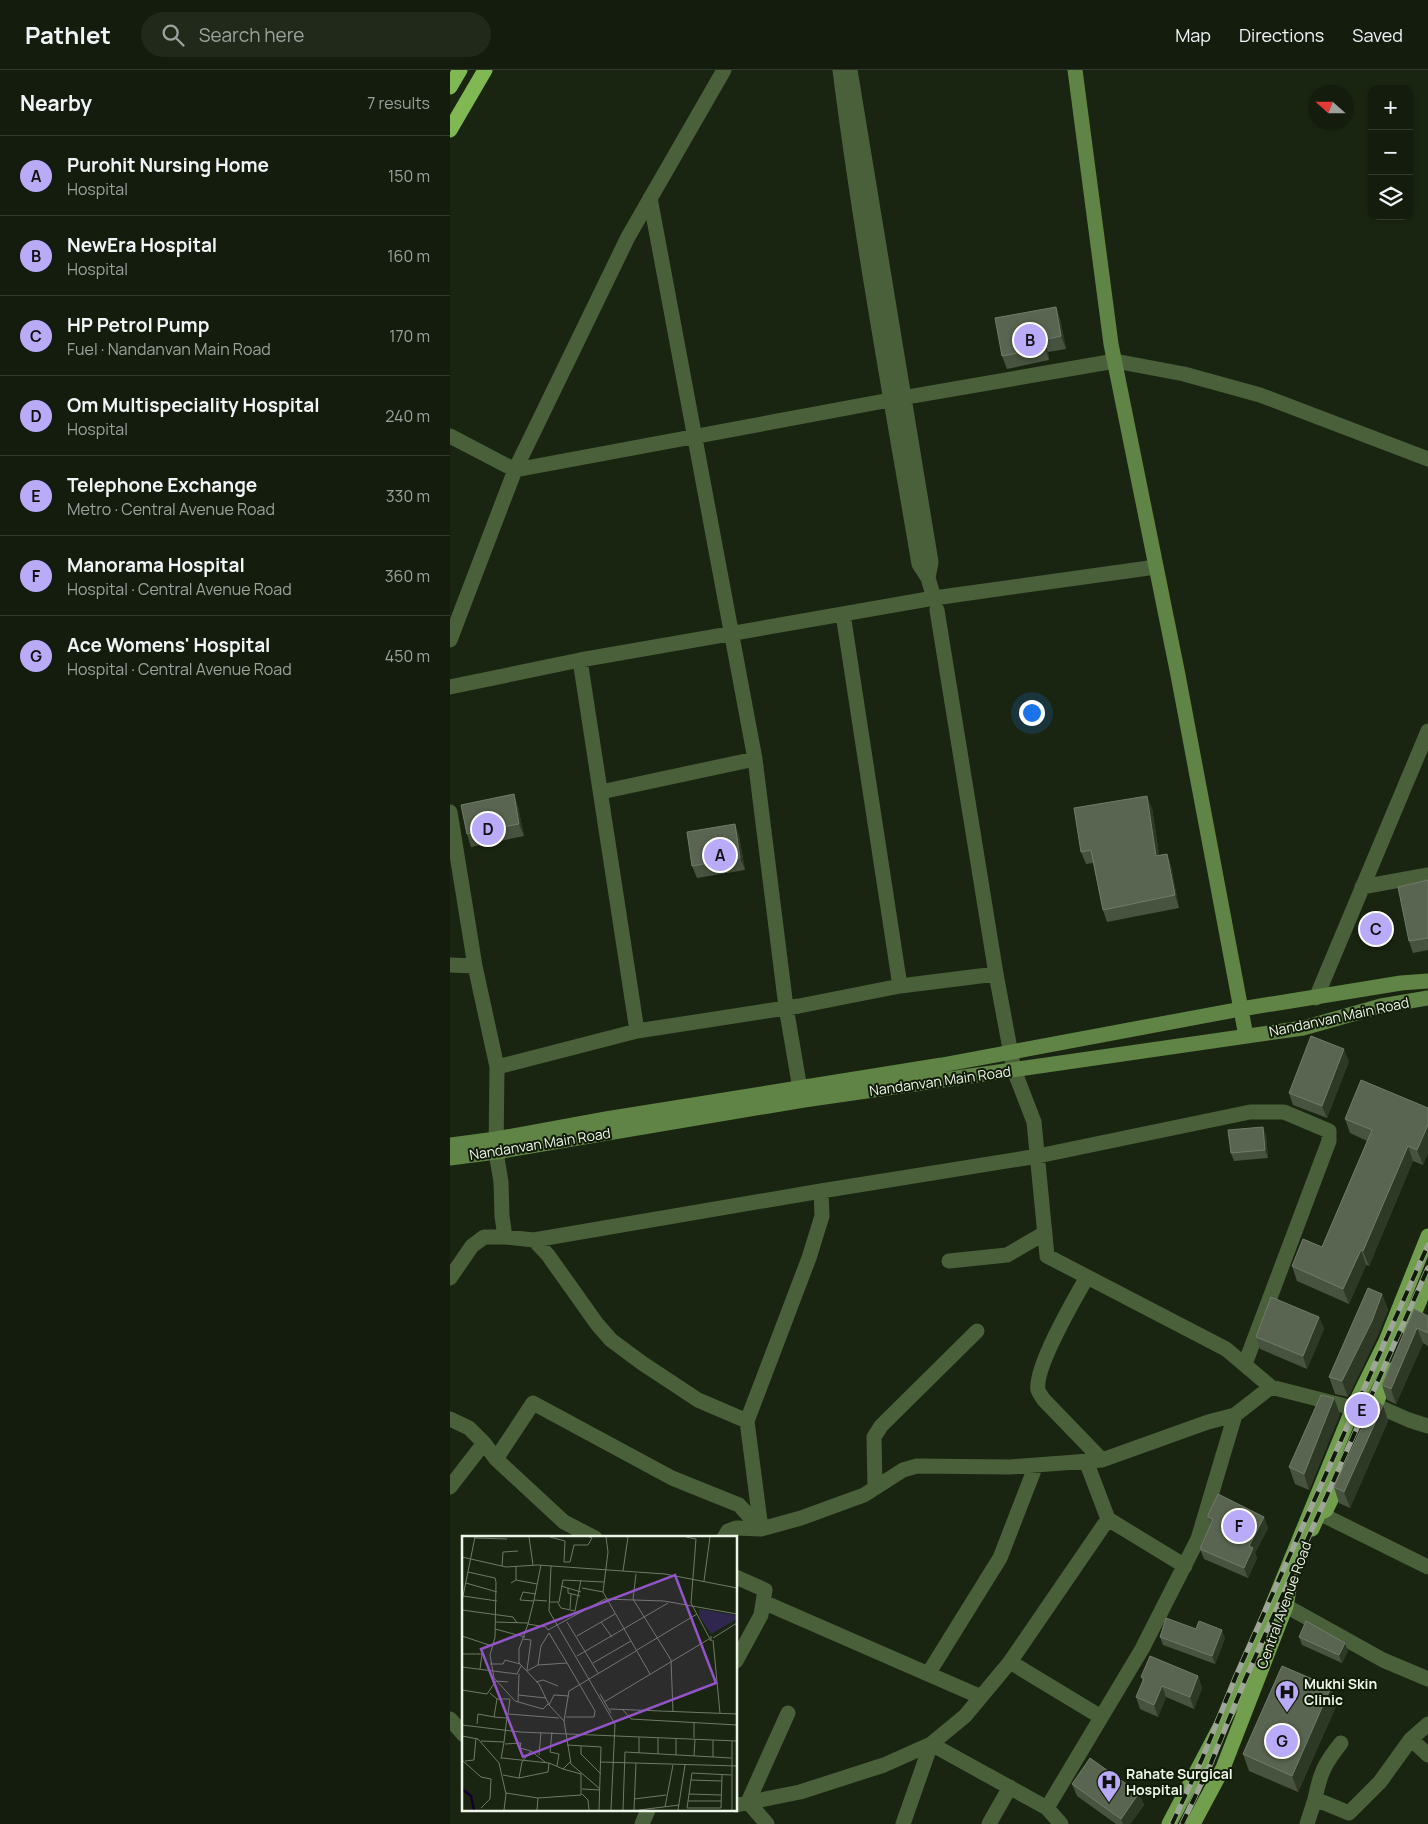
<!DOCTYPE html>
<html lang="en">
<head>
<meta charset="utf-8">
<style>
	body { margin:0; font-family:Manrope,sans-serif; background:#21291b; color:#f1f3f6 }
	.controls { position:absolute; right:15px; top:15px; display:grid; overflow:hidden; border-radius:10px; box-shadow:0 1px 4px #0004 }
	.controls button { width:45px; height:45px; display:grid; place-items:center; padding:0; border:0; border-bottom:1px solid #333a2e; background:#141c0d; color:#f1f3f6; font:25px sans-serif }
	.compass { position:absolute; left:858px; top:15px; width:45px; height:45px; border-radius:50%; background:#141c0d; box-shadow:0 1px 4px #0004; rotate:291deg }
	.you { position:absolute; left:581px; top:642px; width:18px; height:18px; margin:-12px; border:4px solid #fff; border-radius:50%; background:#1a73e8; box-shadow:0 0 0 8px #1a73e833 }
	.badge { display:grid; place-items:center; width:32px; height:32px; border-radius:50%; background:#b9abf7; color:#111; font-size:16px; font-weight:700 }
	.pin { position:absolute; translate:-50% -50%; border:2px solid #fff; box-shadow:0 1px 5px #0006 }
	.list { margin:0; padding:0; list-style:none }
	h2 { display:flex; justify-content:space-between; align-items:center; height:65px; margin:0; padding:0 20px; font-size:21px }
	h2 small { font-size:16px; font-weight:400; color:#9da19d }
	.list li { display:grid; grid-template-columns:32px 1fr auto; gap:15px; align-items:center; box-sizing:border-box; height:80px; padding:0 20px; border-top:1px solid #333a2e }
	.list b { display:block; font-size:19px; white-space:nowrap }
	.list p { margin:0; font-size:16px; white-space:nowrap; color:#9da19d }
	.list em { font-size:16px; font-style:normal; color:#9da19d }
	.icon { flex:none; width:28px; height:28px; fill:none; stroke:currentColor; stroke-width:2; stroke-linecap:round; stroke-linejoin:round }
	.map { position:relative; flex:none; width:978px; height:1754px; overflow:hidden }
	header { display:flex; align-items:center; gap:30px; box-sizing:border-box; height:70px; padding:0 25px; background:#141c0d; border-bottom:1px solid #333a2e }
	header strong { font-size:24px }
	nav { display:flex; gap:28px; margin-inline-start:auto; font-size:18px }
	.search { width:350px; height:45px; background:#21291b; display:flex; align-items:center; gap:12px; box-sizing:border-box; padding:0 18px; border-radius:28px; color:#9da19d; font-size:19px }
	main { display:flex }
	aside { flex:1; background:#141c0d }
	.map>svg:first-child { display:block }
</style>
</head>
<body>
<header>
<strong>Pathlet</strong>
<div class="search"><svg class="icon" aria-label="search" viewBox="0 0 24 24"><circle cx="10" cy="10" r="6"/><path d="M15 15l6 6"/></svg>Search here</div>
<nav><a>Map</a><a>Directions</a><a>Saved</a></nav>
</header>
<main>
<aside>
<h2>Nearby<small>7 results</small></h2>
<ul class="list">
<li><span class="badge">A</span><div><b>Purohit Nursing Home</b><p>Hospital</p></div><em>150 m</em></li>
<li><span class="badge">B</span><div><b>NewEra Hospital</b><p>Hospital</p></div><em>160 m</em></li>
<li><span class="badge">C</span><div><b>HP Petrol Pump</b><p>Fuel · Nandanvan Main Road</p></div><em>170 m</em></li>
<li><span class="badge">D</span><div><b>Om Multispeciality Hospital</b><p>Hospital</p></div><em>240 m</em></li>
<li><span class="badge">E</span><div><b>Telephone Exchange</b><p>Metro · Central Avenue Road</p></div><em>330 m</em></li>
<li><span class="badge">F</span><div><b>Manorama Hospital</b><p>Hospital · Central Avenue Road</p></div><em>360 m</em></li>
<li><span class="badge">G</span><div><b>Ace Womens' Hospital</b><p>Hospital · Central Avenue Road</p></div><em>450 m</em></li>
</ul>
</aside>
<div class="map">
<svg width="978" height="1754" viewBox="0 0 978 1754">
	<rect width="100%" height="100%" fill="#1a2511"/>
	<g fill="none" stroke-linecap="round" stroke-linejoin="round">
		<path stroke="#4a603a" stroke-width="15" d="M390,0c21,165 51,329 79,494l9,14 6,20
			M400,0l81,492 -3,16
			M200,128l105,561 31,248 14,82
			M0,366l65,34 375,-70 225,-39 69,13 76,21 168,64
			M393,544l57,372
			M0,570l65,-170 113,-233 96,-167
			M130,590l57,371
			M0,617l130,-27 354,-62 222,-31
			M151,722l154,-33
			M0,742l25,154 22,101 -1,85 5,30 1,34 3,21h-21l-12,9 -22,32
			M912,817l66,-12
			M0,895l25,1
			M866,928l112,-267
			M47,997l140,-36 162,-25 101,-20 96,-12
			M371,1121l217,-35 212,-44h34l45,19v10l-84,223
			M55,1167l29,3 14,15 49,69 14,16 31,23 56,37 49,21 14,108
			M84,1170l287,-49 1,25 -13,42 -62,163
			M499,1191l58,-6 38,-22
			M637,1207c-12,21 -53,91 -49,113 1,3 4,7 6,10l58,60
			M821,1317l82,21 22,-3 34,15 19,6
			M0,1349l19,9 15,15 12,16 68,63 31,16
			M46,1389l37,-56 139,75 67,27 22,24
			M0,1417l34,-44
			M425,1418l-1,-51 7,-11 96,-95
			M869,1443l109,54
			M658,1449l77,47
			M274,1468l4,-7 8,-3 25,1 40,-11 63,-23 39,-25 14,-4 93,1 92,-7 106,-38 27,-7 36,-28 -45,-38 -179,-93 -13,-134 -20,-52 -18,-96 -59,-364
			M286,1507l29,13 -4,25 -25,46
			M313,1532l218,95
			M836,1536l97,54 45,19
			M560,1592l91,55
			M478,1604l72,-116 36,-93
			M0,1649l14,16
			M961,1669l17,-15
			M865,1729c5,-26 10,-36 26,-56
			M286,1735l64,-13 84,-27 47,-21 34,-28 45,-54 98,-143 -22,-58
			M597,1738l14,16
			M192,1754l6,-14
			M317,1754l-19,-22 40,-89
			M453,1754l28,-80 116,64 95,-159 56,-110 37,-124
			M539,1754l21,-37
			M857,1754l8,-25 34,14 31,-31 31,-43 17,16"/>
		<path stroke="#608445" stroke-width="15" d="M625,0l36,274 67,331 68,361
			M0,1075l46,-6 110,-20 336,-54 299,-56 160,-26 27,-2
			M0,1088l46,-6 308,-52 499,-72 78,-22 47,-8"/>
		<path stroke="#719f4d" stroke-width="15" d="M958,1258l20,-47
			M919,1350l21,-50
			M862,1459l7,-16 7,-3 17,-35
			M719,1754l63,-120 121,-296 33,-67 42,-105
			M743,1754l30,-56 63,-162 5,-28"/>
		<path stroke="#80b853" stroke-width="15" d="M0,17l10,-17
			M0,60l35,-60"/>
		<g stroke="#9da697" stroke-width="5.5">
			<path id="rail" d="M722,1754l30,-65 34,-83 192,-431
				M732,1754l29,-61 34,-83 183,-412"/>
		</g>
		<use href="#rail" stroke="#111c08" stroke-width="4" stroke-dasharray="11" stroke-linecap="butt"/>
	</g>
	<path fill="#47533f" d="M606,237l4,12 6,30 -18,3 1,8 -42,9 -5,-13z
		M64,724l4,13 6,29 -53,11 -4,-13z
		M702,738l7,47 8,-1 4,12 8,42 -72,14 -4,-12 -10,-47 -7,1 -5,-12z
		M285,754l4,12 6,34 -48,8 -5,-12z
		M978,810v70l-15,3 -4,-12z
		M899,991l-22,57 -34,-13 -4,-12z
		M978,1038v44l-5,13 -10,-4 -44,105 -3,-1 -17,39 -52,-23 -5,-15 30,-19 45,-106 -17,-8 -5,-14z
		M816,1065l2,23 -34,3 -3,-8z
		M932,1224l6,16 -11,27 -29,60 -13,-3 -6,-17z
		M964,1239l14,7v30l-5,-3 -27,61 -9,-4 -5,-15z
		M869,1247l5,12 -17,40 -47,-20 -4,-12z
		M933,1335l5,16 -38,87 -11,-5 -5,-16z
		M890,1344l-31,76 -14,-6 -6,-17z
		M758,1447h56l4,11 -13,25 2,5 -9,20 -44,-19 -4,-10 11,-24z
		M746,1559l29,9 -10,26 -52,-19 -3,-8z
		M849,1567l49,14 -6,12 -40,-18z
		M748,1606l4,12 -8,21 -28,-12 -8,20 -18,-8 -4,-12 7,-16 -2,-4z
		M887,1634l-39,88 -49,-21 -6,-17z
		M622,1714l67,9 5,12 -14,19h-14l-39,-28z"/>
	<path fill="#2d3925" d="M606,237l4,12 6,30 -5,-13z
		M593,270l5,12 1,8 -4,-12z
		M64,724l4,13 6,29 -5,-12z
		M697,726l5,12 9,60 -5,-12z
		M285,754l4,12 6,34 -5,-12z
		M717,784l4,12 8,42 -4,-13z
		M894,979l5,12 -22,57 -5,-12z
		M978,1055v27l-5,13 -6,-15z
		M813,1057l3,8 2,23 -3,-8z
		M958,1076l5,15 -44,105 -6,-15z
		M911,1180l5,15 -17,39 -6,-15z
		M932,1224l6,16 -11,27 -29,60 -6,-16z
		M869,1247l5,12 -17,40 -4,-13z
		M967,1258l6,15 -27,61 -5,-15z
		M884,1328l6,16 -31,76 -5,-16z
		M933,1335l5,16 -38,87 -6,-16z
		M814,1447l4,11 -13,25 2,5 -9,20 -4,-10 5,-22z
		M772,1560l3,8 -10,26 -3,-8z
		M895,1573l3,8 -6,12 -3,-8z
		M748,1606l4,12 -8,21 -4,-12z
		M712,1616l4,11 -8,20 -4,-12z
		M881,1617l6,17 -39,88 -6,-16z
		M689,1723l5,12 -14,19h-7l-2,-5z"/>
	<path fill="#596551" stroke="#707c69" d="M606,237l5,29 -18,4 2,8 -43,8 -7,-38z
		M64,724l5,30 -52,10 -6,-29z
		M697,726l9,60 11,-2 8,41 -72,15 -12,-60 -10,2 -7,-44z
		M285,754l5,34 -48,8 -5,-34z
		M978,810v58l-19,3 -11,-54z
		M861,966l33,13 -22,57 -33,-13z
		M911,1010l67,28v17l-11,25 -9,-4 -45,105 -2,-1 -18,39 -51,-23 11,-27 19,8 50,-117 -27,-11z
		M813,1057l2,23 -34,3 -3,-23z
		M918,1218l14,6 -10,27 -30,60 -13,-4z
		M821,1227l48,20 -16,39 -47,-19z
		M964,1239l14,7v17l-11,-5 -26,61 -9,-4z
		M871,1325l13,3 -30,76 -15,-7z
		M924,1331l9,4 -39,87 -10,-5z
		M768,1424l46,23 -15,29 4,2 -9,20 -44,-19 13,-30 -5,-2v-2z
		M716,1548l30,11 3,-8 23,9 -10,26 -52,-19z
		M856,1551l39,22 -6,12 -40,-18z
		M700,1586l48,20 -8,21 -28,-11 -8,19 -18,-8 8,-19 -3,-1z
		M832,1596l49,21 -39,89 -49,-22z
		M640,1688l49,35 -18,26 -49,-35z"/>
	<defs>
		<g id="hospital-pin" transform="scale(1.25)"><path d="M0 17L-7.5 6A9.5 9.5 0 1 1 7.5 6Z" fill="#b9abf7" stroke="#111c08"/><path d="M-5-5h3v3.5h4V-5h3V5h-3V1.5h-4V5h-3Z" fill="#111"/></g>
	</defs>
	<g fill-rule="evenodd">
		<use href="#hospital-pin" x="837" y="1622"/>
		<use href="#hospital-pin" x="659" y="1712"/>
	</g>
	<g text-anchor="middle" stroke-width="4" stroke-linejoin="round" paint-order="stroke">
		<g font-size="14" fill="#eef6e9" stroke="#111c08">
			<text transform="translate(889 947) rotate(-12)" y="5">Nandanvan Main Road</text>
			<text transform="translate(490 1011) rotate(-8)" y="5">Nandanvan Main Road</text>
			<text transform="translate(90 1074) rotate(-9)" y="5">Nandanvan Main Road</text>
			<text transform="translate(834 1535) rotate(-70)" y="5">Central Avenue Road</text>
		</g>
		<g font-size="14" font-weight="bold" fill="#eef6e9" stroke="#111c08" text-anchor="start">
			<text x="854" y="1619">Mukhi Skin<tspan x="854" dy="16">Clinic</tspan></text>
			<text x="676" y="1709">Rahate Surgical<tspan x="676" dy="16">Hospital</tspan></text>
		</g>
	</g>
	<g transform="translate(12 1466)">
		<rect width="275" height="275" fill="#1a2511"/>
		<path d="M237,73l36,6 2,4 -26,15 -12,-18z" fill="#2f274d"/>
		<path fill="none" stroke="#11012e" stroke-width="2.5" d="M0,253l9,7 3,14"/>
		<path fill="none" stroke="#6f7967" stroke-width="1" d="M67,1l4,28M88,1l15,4 -1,21M144,1l2,15 -5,40 47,82M224,1l10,2 -5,64 20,38v-5M13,2l32,1M0,21l44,10 32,-2 127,9 72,14M102,26h6l4,-17h14l4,-7 -3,-1M79,29l-7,35 13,1M40,30l1,-14 15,-1M89,30l-2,45 66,113 -4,86M161,35l5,-34M6,36l27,6 1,4 -1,55 -5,18 4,23 21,23 28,8 5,-5M174,38l-3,25 38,61 2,52M54,44l21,4M242,45l6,-44M4,47l31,9M49,47l5,-3v-13M99,50l20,6M106,52v5l12,3M120,52l21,4M1,60l34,5M72,64l-6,24 18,3 2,3 57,-31 59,2 73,13M0,65l13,-64M72,65l-14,-1 3,-8 13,2M88,66h9l4,-22 41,2M96,67l3,5 14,3M108,73l1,-15M0,74l51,7 4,6M113,75l6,-31M33,86l33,1M105,86l31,51M139,86l11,15M66,88l-9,25v14l20,21 10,21 15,16 5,-30 67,-40M33,93l30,8M0,100l30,10M115,100l38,-22M251,102l24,-15M61,103l8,1 -4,30M251,104l7,73M175,114l60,-36M0,118h20l-2,15M115,120l91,-53M131,127l38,-22M28,128h13l2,-4 15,4M76,129l29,-2 -18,-30M0,131l55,7 4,-8M65,135l11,-6 3,-19 8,-13M74,146l7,-2 15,6M0,154l25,4 9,-13 12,1M28,157l7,6h13l-2,15 51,4M138,158l11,19M56,159l28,3M35,163l-3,18 12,1M56,166l1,-28M142,166l105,-63M87,169l5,-10 15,1M148,173l127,5M161,174l8,9 106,6M104,181h28l1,-6 -28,-48M102,185l7,43 29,25M15,188l1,-10 16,3M0,189l58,7 217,9M90,196l-2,20 9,2 -2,12M0,200l16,3 21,24 7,31 -2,16M232,202v-16M251,204v17M19,205l23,1 -3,17M42,206l3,-25M105,209l34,2 -2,63M119,210v8l20,20M69,215l14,11M177,217v-16M196,218v-16M77,219l2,-23M214,219v-17M232,220l1,-17M40,222l47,5M0,224l19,17 10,2 -1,20 -9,9M3,225l9,-1 2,-22M109,225l-8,8 18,5M139,226l136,4M41,239l16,3 3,-16 9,-11 -11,-3 1,-5 -16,1M260,239l-1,33h-34l5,-35 39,2M57,242l29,-6 1,-9 14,6M229,244l31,1M120,253l18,1M44,257l32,5 -1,12M120,258l6,6 1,10M227,258l32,1M76,262l43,-3v-21M172,263l32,-4M226,265h33M203,271l8,-42M161,274l2,-58 106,6M172,274l2,-47M177,274l40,-5M216,274l7,-45M270,274v-69"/>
		<path fill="#9254c7" fill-opacity="0.15" stroke="#9254c7" stroke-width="2.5" d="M213,39l41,108 -193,74 -42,-108z"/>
		<rect width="275" height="275" fill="none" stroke="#eef6e9" stroke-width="2.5"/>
	</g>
</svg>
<div class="controls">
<button>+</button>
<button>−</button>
<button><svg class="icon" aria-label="layers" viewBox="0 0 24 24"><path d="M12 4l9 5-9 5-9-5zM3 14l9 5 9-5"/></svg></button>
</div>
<svg class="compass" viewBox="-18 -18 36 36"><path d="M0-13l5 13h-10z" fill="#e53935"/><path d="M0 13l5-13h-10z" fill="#9da19d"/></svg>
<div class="you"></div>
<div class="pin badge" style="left:270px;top:785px">A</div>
<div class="pin badge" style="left:580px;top:270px">B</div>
<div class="pin badge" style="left:926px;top:859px">C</div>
<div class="pin badge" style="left:38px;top:759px">D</div>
<div class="pin badge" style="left:912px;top:1340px">E</div>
<div class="pin badge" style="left:789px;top:1456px">F</div>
<div class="pin badge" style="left:832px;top:1671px">G</div>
</div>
</main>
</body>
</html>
